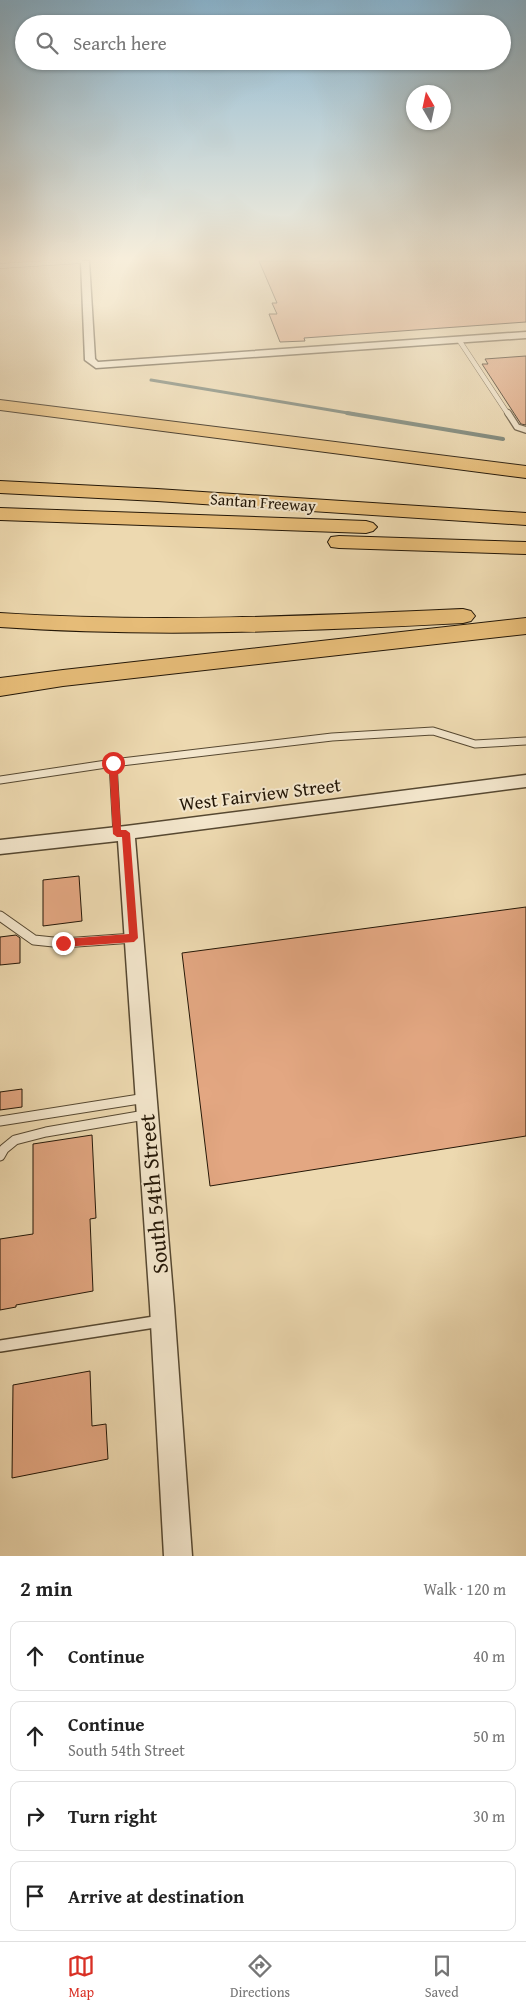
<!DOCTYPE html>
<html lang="en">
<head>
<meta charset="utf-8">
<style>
	body { margin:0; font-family:"Gentium Book Plus",serif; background:#f2f2f2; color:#222 }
	.compass { position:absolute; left:406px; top:85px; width:45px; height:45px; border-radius:50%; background:#fff; box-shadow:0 1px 4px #0004; rotate:351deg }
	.stop { position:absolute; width:15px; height:15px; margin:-11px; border:4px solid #d93025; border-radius:50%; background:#fff }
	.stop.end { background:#d93025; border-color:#fff; box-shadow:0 1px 5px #0008 }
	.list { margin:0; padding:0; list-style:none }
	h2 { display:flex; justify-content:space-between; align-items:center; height:65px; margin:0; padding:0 20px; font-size:21px }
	h2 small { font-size:16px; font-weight:400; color:#767676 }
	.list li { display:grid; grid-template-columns:32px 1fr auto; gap:15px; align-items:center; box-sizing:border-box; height:70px; margin:0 10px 10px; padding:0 10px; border:1px solid #e0e0e0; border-radius:10px }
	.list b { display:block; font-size:19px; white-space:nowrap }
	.list p { margin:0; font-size:16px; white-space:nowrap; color:#767676 }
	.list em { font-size:16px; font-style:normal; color:#767676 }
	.icon { flex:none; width:28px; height:28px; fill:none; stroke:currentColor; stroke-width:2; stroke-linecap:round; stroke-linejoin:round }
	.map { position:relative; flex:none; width:526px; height:1556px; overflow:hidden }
	.search { position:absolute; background:#fff; box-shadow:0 1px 4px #0004; left:15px; right:15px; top:15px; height:55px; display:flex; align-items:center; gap:12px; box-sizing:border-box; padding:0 18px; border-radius:28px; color:#767676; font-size:19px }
	.sheet { height:385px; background:#fff }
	nav { display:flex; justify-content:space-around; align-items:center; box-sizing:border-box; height:70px; border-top:1px solid #e0e0e0; background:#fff; font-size:14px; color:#767676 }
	nav a { display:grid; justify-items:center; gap:2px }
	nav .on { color:#d93025 }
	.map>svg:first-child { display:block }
</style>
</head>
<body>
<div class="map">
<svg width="526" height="1556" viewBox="0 0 526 1556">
	<rect width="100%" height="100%" fill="#edd9b0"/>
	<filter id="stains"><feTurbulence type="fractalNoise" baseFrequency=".004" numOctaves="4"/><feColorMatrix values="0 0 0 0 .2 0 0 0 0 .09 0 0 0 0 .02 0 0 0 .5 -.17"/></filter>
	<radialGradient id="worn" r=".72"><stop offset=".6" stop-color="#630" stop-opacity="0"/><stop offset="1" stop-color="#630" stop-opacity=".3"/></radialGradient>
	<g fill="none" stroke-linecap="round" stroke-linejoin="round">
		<path stroke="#6b786d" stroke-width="3" d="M151,380l203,34"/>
		<path stroke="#6b786d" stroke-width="4" d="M347,413l156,26"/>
	</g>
	<path fill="#e3a782" stroke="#241707" d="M259,261h267v61l-222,16 1,3 -25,1 -11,-28h8l-5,-11h5z
		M526,356v69l-5,-1 -39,-60h6l-3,-5z
		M79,876l3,45 -39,5v-46z
		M526,907v229l-316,50 -28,-233z
		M16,935l4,3v25l-20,2v-28z
		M22,1089v18l-22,3v-18z
		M92,1135l4,83 -6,1 3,72 -77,14v2l-16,3v-71l33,-5v-90z
		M90,1371l2,55 14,-2 2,35 -96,19 1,-93z"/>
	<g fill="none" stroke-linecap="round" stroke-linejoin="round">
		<g stroke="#564831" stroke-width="5.5">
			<path id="lane-far4" d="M0,266l80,-5
				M459,340l49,74"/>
		</g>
		<g stroke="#564831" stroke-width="8">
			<path id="lane-far3" d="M508,413l9,14 9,3"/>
		</g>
		<g stroke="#564831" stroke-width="9">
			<path id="lane-far2" d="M113,763l4,71
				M0,780l113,-17 219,-26 101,-6 42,13 51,-3"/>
		</g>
		<g stroke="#564831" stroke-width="11">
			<path id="lane-far1" d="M0,916l34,24 29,3 71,-5
				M0,1121l146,-23
				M0,1156l4,-7 11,-9 31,-8 99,-17"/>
		</g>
		<g stroke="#564831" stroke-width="14">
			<path id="lane" d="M0,1346l161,-25"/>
		</g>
		<g stroke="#564831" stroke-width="3">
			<path id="street" d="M81,261h8l6,98 3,3 428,-30v6l-430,30 -11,-8z
				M526,775v12l-391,51 39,468 18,250h-28l-14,-250 -32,-465 -118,13v-14l126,-14z"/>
		</g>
		<g stroke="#241707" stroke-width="2">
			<path id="highway" d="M0,400l526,66v12l-526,-68z
				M0,481l157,8 369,24v12l-369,-24 -157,-8z
				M0,508l366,13 7,2 4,4 -4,4 -7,2 -366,-13z
				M339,536l187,6v12l-187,-6 -8,-1 -3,-5 3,-5z
				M463,609l8,2 4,5 -4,5 -8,2c-155,8 -308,15 -463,4v-14c155,10 308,3 463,-4z
				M526,618v16l-463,52 -63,10v-18l63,-8z"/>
		</g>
		<use href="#lane-far4" stroke="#f3e6cc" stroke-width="4.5"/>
		<use href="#lane-far3" stroke="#f3e6cc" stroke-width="5.5"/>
		<use href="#lane-far2" stroke="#f3e6cc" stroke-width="7"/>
		<use href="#lane-far1" stroke="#f3e6cc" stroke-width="9"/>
		<use href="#lane" stroke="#f3e6cc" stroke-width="11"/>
		<use href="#street" fill="#f3e6cc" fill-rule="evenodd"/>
		<use href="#highway" fill="#e6bc78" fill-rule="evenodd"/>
	</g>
	<linearGradient id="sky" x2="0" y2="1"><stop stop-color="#89b6d2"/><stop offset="0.54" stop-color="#f7eedb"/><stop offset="1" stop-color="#f7eedb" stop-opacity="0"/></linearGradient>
	<rect width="526" height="479" fill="url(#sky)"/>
	<path fill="#d93025" d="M113,760l4,3 4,67h5l4,3 8,105 -4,4 -71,5 -5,-4 5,-4 66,-5 -7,-97h-5l-4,-3 -4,-71z"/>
	<g text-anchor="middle" stroke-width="4" stroke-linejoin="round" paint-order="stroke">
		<g font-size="16" fill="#241707" stroke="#f3e6cc">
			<text transform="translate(263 502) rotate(4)" y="6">Santan Freeway</text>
		</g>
		<g font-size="19" fill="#241707" stroke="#f3e6cc">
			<text transform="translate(260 794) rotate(-7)" y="7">West Fairview Street</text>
		</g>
		<g font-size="22" fill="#241707" stroke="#f3e6cc">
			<text transform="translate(153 1194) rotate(-95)" y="8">South 54th Street</text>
		</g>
	</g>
	<rect width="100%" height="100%" filter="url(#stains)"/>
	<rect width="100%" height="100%" fill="url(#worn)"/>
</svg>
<svg class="compass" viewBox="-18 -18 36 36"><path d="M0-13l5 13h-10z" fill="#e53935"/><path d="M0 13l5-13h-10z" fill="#767676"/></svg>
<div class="stop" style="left:113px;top:763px"></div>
<div class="stop end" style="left:63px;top:943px"></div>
<div class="search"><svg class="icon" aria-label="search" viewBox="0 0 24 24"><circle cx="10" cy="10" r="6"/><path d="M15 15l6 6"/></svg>Search here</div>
</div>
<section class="sheet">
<h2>2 min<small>Walk · 120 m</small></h2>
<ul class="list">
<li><svg class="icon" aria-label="ahead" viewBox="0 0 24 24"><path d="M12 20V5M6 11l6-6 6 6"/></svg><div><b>Continue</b></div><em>40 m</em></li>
<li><svg class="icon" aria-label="ahead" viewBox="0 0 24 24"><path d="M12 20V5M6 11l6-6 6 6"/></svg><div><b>Continue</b><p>South 54th Street</p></div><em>50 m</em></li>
<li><svg class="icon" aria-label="right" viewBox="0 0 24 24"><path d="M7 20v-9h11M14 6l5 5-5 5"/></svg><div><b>Turn right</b></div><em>30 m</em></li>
<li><svg class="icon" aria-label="arrive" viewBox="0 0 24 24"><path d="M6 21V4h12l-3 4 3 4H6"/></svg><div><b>Arrive at destination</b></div></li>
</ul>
</section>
<nav>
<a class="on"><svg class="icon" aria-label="map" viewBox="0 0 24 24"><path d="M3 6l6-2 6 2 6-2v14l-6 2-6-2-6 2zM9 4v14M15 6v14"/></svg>Map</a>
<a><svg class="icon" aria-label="directions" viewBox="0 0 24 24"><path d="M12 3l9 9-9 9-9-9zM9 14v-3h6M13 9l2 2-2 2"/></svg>Directions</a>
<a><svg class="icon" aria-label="saved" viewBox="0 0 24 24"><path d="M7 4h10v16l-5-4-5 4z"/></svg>Saved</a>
</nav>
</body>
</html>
